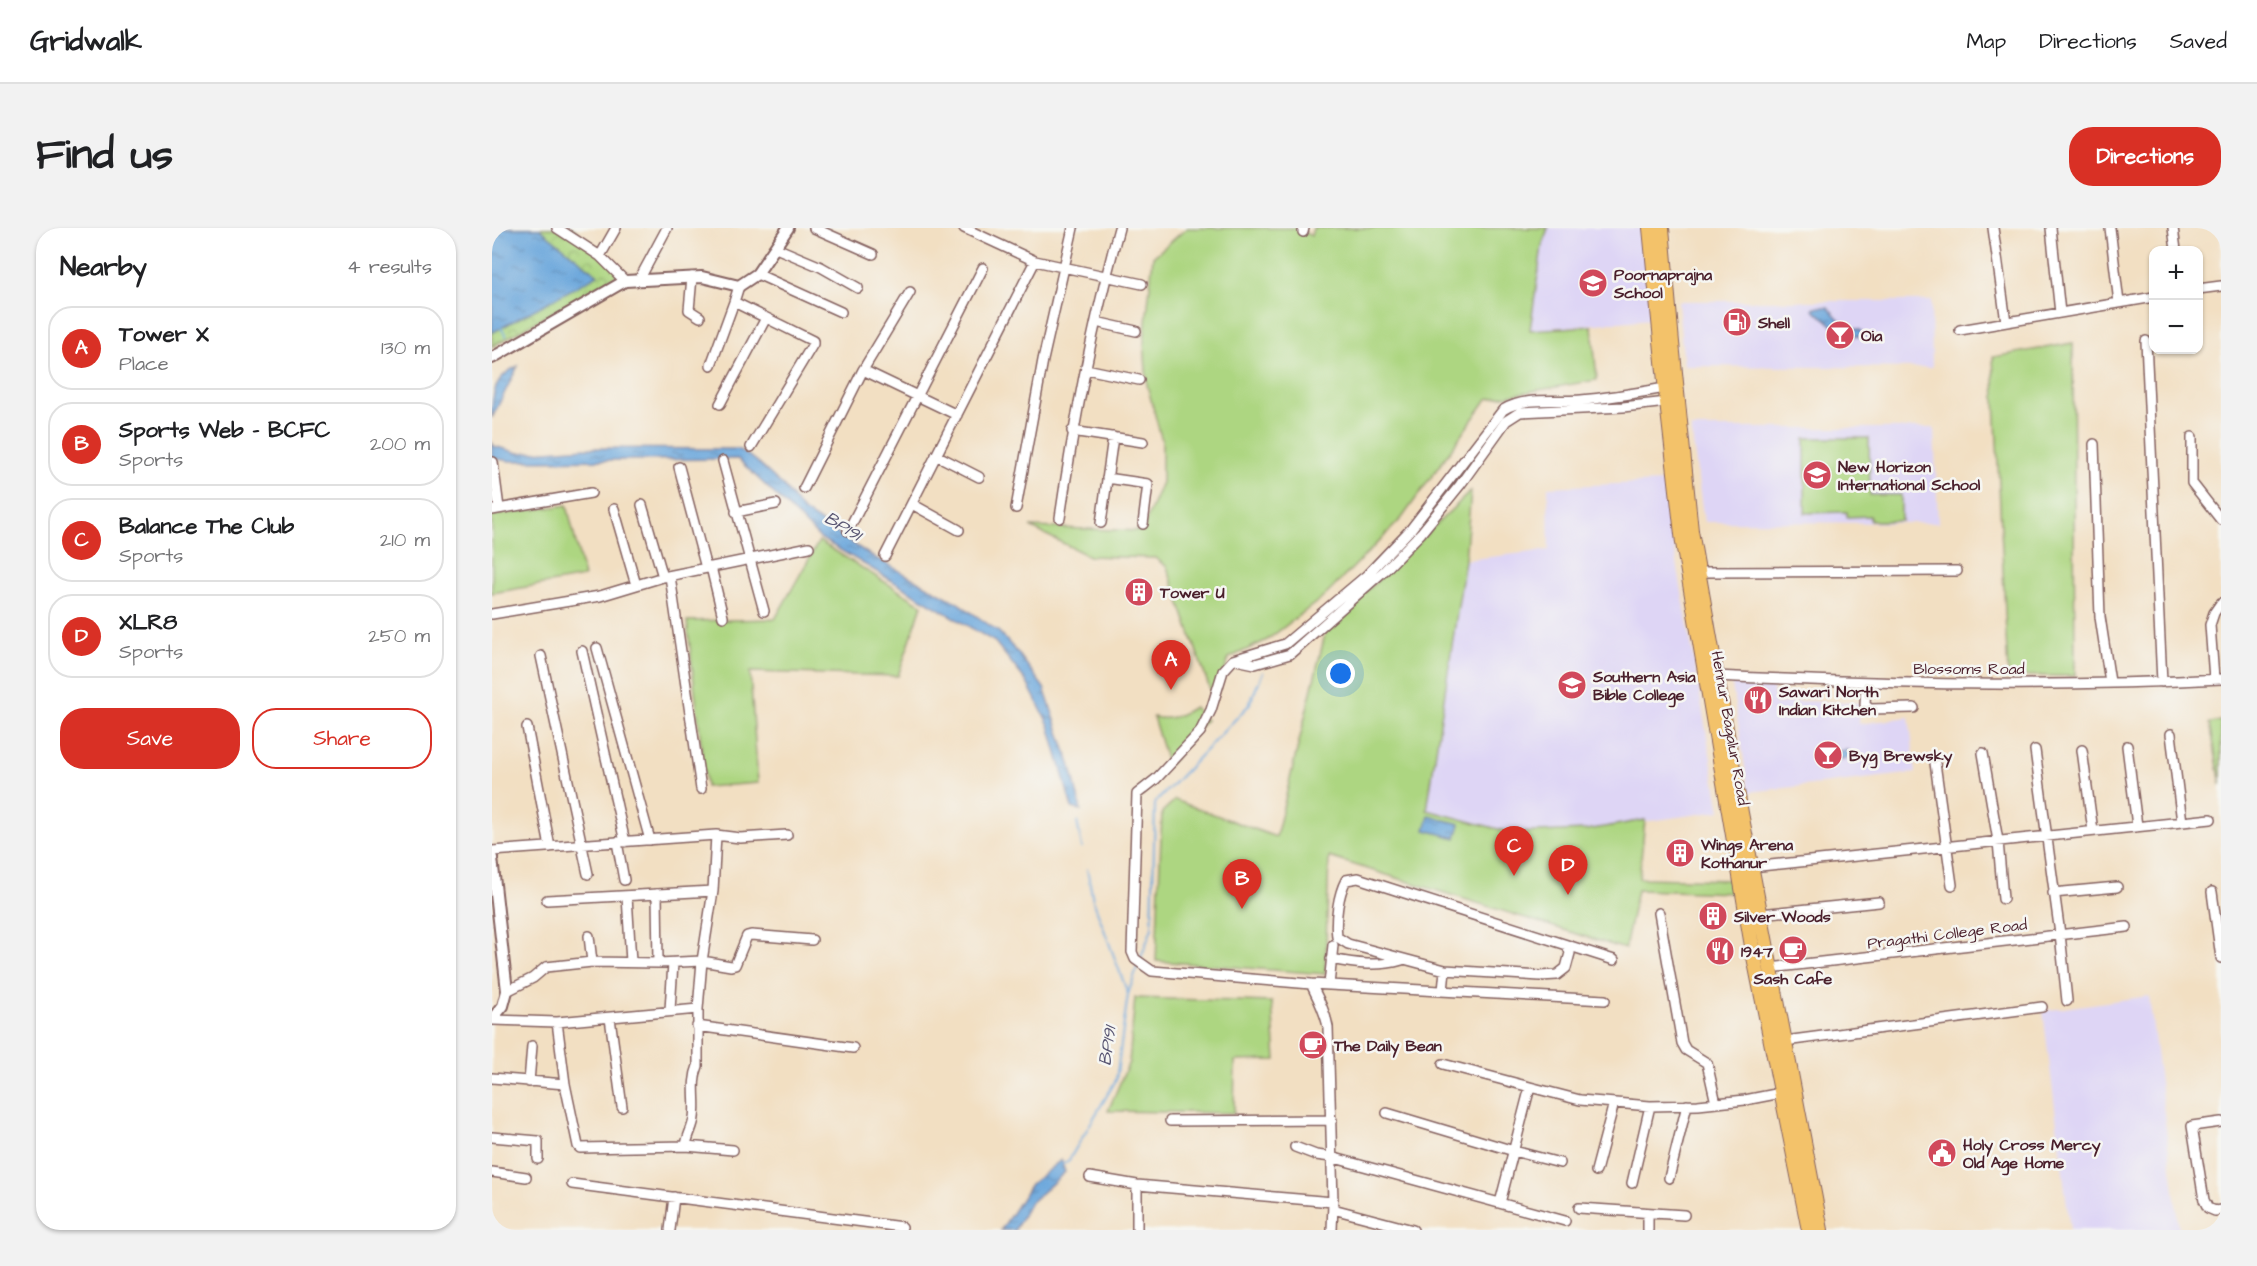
<!DOCTYPE html>
<html lang="en">
<head>
<meta charset="utf-8">
<style>
	body { margin:0; font-family:"Architects Daughter",sans-serif; background:#f2f2f2; color:#202124 }
	.controls { position:absolute; right:18px; top:18px; display:grid; overflow:hidden; border-radius:12px; box-shadow:0 2px 4px #0004 }
	.controls button { width:54px; height:54px; display:grid; place-items:center; padding:0; border:0; border-bottom:2px solid #e0e0e0; background:#fff; color:#202124; font:30px sans-serif }
	.you { position:absolute; left:849px; top:446px; width:21px; height:21px; margin:-15px; border:4px solid #fff; border-radius:50%; background:#1a73e8; box-shadow:0 0 0 9px #1a73e833 }
	.badge { display:grid; place-items:center; width:39px; height:39px; border-radius:50%; background:#d93025; color:#fff; font-size:20px; font-weight:700 }
	.pin { position:absolute; translate:-50% -50px; filter:drop-shadow(0 2px 3px #0008) }
	.pin::after { content:''; position:absolute; top:32px; width:21px; height:18px; background:inherit; clip-path:polygon(0 0,100% 0,50% 100%) }
	.list { margin:0; padding:0; list-style:none }
	h2 { display:flex; justify-content:space-between; align-items:center; height:78px; margin:0; padding:0 24px; font-size:26px }
	h2 small { font-size:20px; font-weight:400; color:#757577 }
	.list li { display:grid; grid-template-columns:39px 1fr auto; gap:18px; align-items:center; box-sizing:border-box; height:84px; margin:0 12px 12px; padding:0 12px; border:2px solid #e0e0e0; border-radius:24px }
	.list b { display:block; font-size:22px; white-space:nowrap }
	.list p { margin:0; font-size:20px; white-space:nowrap; color:#757577 }
	.list em { font-size:20px; font-style:normal; color:#757577 }
	.actions { display:flex; gap:12px; padding:18px 24px }
	.actions a { flex:1; padding:14px 0; border:2px solid #d93025; border-radius:24px; text-align:center; font-size:21px; color:#d93025 }
	.actions .main { background:#d93025; color:#fff }
	.map { position:relative; flex:none; width:1729px; height:1002px; overflow:hidden; border-radius:24px }
	header { display:flex; align-items:center; gap:36px; box-sizing:border-box; height:84px; padding:0 30px; background:#fff; border-bottom:2px solid #e0e0e0 }
	header strong { font-size:28px }
	nav { display:flex; gap:33px; margin-inline-start:auto; font-size:21px }
	.intro { display:flex; align-items:center; justify-content:space-between; box-sizing:border-box; height:144px; padding:0 36px }
	h1 { margin:0; font-size:42px }
	.button { padding:15px 27px; border-radius:24px; background:#d93025; color:#fff; font-size:21px; font-weight:700 }
	main { display:flex; gap:36px; padding:0 36px }
	aside { flex:1; background:#fff; border-radius:24px; box-shadow:0 2px 4px #0004 }
	.map>svg:first-child { display:block }
</style>
</head>
<body>
<header>
<strong>Gridwalk</strong>
<nav><a>Map</a><a>Directions</a><a>Saved</a></nav>
</header>
<div class="intro"><h1>Find us</h1><a class="button">Directions</a></div>
<main>
<aside>
<h2>Nearby<small>4 results</small></h2>
<ul class="list">
<li><span class="badge">A</span><div><b>Tower X</b><p>Place</p></div><em>130 m</em></li>
<li><span class="badge">B</span><div><b>Sports Web - BCFC</b><p>Sports</p></div><em>200 m</em></li>
<li><span class="badge">C</span><div><b>Balance The Club</b><p>Sports</p></div><em>210 m</em></li>
<li><span class="badge">D</span><div><b>XLR8</b><p>Sports</p></div><em>250 m</em></li>
</ul>
<div class="actions"><a class="main">Save</a><a>Share</a></div>
</aside>
<div class="map">
<svg width="1729" height="1002" viewBox="0 0 1729 1002">
	<defs>
		<pattern id="park-crowns" width="20" height="18" patternUnits="userSpaceOnUse" patternTransform="scale(1.5)"><rect width="20" height="18" fill="#add681"/><path d="M2 6a3 3 0 1 1 6 0M12 15a3 3 0 1 1 6 0" fill="none" stroke="#96b770"/></pattern>
		<pattern id="water-ripples" width="26" height="14" patternUnits="userSpaceOnUse" patternTransform="scale(1.5)"><rect width="26" height="14" fill="#6ca7dc"/><path d="M2 4q2-2 4 0t4 0M15 11q2-2 4 0t4 0" fill="none" stroke="#5b87b3"/></pattern>
	</defs>
	<rect width="100%" height="100%" fill="#f6f6f2"/>
	<filter id="ink" filterUnits="userSpaceOnUse"><feTurbulence type="fractalNoise" baseFrequency=".0167" numOctaves="2"/><feDisplacementMap in="SourceGraphic" scale="12" xChannelSelector="R" yChannelSelector="G"/><feConvolveMatrix kernelMatrix="1 2 1 2 8 2 1 2 1" color-interpolation-filters="sRGB"/></filter>
	<filter id="wash" filterUnits="userSpaceOnUse"><feTurbulence type="fractalNoise" baseFrequency=".008" numOctaves="4" result="noise"/><feDisplacementMap in="SourceGraphic" scale="24" xChannelSelector="R" yChannelSelector="G"/><feGaussianBlur stdDeviation="1.35" result="paint"/><feColorMatrix in="noise" values="0 0 0 0 0 0 0 0 0 0 0 0 0 0 0 0 0 1.4 0 .05"/><feComposite in="paint" operator="in"/></filter>
	<g filter="url(#wash)">
		<rect width="100%" height="100%" fill="#f2dfc2"/>
		<path fill="#ded5f5" d="M1056,0h98l6,91 -122,11 12,-84z
			M1186,73h253l1,67 -248,-2z
			M1199,200h243l4,95 -234,-1z
			M1171,254l57,329 -133,19 -74,3 -86,-23 38,-250 84,-10 -1,-63z
			M1239,451l41,2 3,23 29,-3 56,2 -1,21 50,-7 7,56 -167,19z
			M1657,768l30,234h-109l-27,-219z"/>
		<path fill="#add681" stroke="#7c7a56" stroke-width="1.5" d="M695,0h109l15,8 2,-8h235l-6,18 -12,84 62,-4 5,54 -110,19 -85,119 -76,77 -59,45 -38,18 -15,43 -47,-134 -12,-9 -66,-2 -59,-29 112,4 20,-49v-41l-15,-56 -3,-43 9,-85z
			M1581,115l2,333h-67l-15,-319z
			M1313,210h64l1,57h31v26h-31v-5l-23,1v-5l-42,1z
			M979,263l-6,69 -38,250 86,23 74,-3 58,-10 -6,58 93,2 2,13 -97,-3 -12,59 -296,-92 -4,117 -169,-13 6,-149 13,-12 101,37 50,-207z
			M75,277l17,72 -92,16v-77z
			M327,313l103,64 -24,71 -148,-4 8,111 -52,4 -19,-166 88,-2z
			M702,479l12,13 -38,46 -15,-49c17,4 27,-1 41,-10z
			M1729,493v64l-11,-62z
			M643,770l137,4 4,58 -41,1 -1,52 -126,-2 21,-49z"/>
		<path fill="url(#park-crowns)" stroke="#7c7a56" stroke-width="1.5" d="M0,0h81l51,43 -132,76z"/>
		<path fill="url(#water-ripples)" stroke="#5b6384" stroke-width="1.5" d="M0,0h47l59,47 -106,58z
			M1323,79h13l17,19 15,4 5,6 -18,1 -34,-28z
			M26,138l-26,52c0,-26 2,-41 26,-52z
			M0,214l2,4 25,7 67,-5 152,1 16,10 30,28 18,23 68,45 88,48 41,29 19,21 26,35 27,79 10,43 -9,-2 -23,-83 -23,-44 -31,-39 -175,-104 -82,-79 -228,2 -18,-3z
			M1356,522l1,8 -27,3 -1,-8z
			M937,588l31,8 -4,14 -31,-8z
			M569,932l4,12 -36,32 -14,26h-14l30,-46z"/>
		<g fill="none" stroke-linecap="round" stroke-linejoin="round">
			<path stroke="#6ca7dc" stroke-width="2" d="M8,98l6,10
				M585,594l5,25
				M648,732l12,-32 3,-125 94,-98 14,-33
				M636,766l10,-29
				M569,937l8,-5 47,-80 12,-86 -35,-94 -6,-31"/>
		</g>
	</g>
	<g filter="url(#ink)">
		<g fill="none" stroke-linecap="round" stroke-linejoin="round">
			<g stroke="#856260" stroke-width="12">
				<path id="minor" d="M65,0l43,28 25,25
					M322,0l59,26
					M472,0l71,33 107,23
					M1501,0l13,94
					M1559,0l9,85
					M1618,0l9,75
					M1681,0l3,22
					M811,4l1,-4
					M284,20l45,19 37,21
					M108,28l16,-28
					M265,46l84,38
					M200,49l-3,33 11,7
					M147,52l28,-52
					M247,58l-5,16 79,39v3l-62,103
					M1706,61l23,-3
					M604,94l40,9
					M1468,102l194,-33
					M1654,113l16,341
					M219,137l23,-63
					M594,141l53,11
					M371,142l94,45
					M228,176l46,-86
					M580,203l71,11
					M1700,209v46l29,37
					M1602,216l6,173 10,65
					M444,227l43,22
					M231,233l41,150
					M1,234l6,46
					M187,239l27,101
					M615,250l41,6 -5,40
					M312,260l59,-118 47,-78
					M420,276l47,26
					M150,277l21,72
					M524,280l27,-148 30,-132
					M122,281l22,76
					M0,282l99,-17
					M244,284l40,-8
					M568,290c14,-98 33,-195 59,-290
					M609,295l12,-86
					M356,303l135,-263
					M393,328l150,-295
					M219,339l12,50
					M1206,344l259,-1
					M178,348l31,213
					M0,386l108,-18 63,-19 146,-30
					M105,420l53,192
					M90,423l43,191
					M49,428l47,218
					M744,432l19,4 35,-10 95,-84 36,-37 39,-48 46,-64 14,-9 103,-5 44,-5
					M1224,448c168,8 337,12 505,3
					M1722,451l-4,-54 4,-12 7,-10
					M1374,455l-1,22 5,4 44,-1
					M35,499l23,120
					M1679,506l11,88
					M1635,518l10,80
					M1543,522l25,184 7,67
					M1590,522l11,81
					M1491,525l15,88 5,58
					M1443,535l17,122
					M224,607l-3,56 -11,70 29,5 4,-1 12,-29 4,-1 61,5
					M125,614l7,38
					M0,623l224,-16 24,3 47,-3
					M1259,639l460,-48
					M866,650l209,67 3,8 -4,15 -9,7 -17,1 -95,-6 -97,-26 -11,-7c-2,-18 1,-42 9,-57z
					M1720,664l9,66
					M1561,665l64,-6
					M165,666l1,69
					M135,668l4,66
					M55,672l166,-9
					M1167,685l23,130 4,7 21,13 9,40
					M1268,686l119,-12
					M97,708l3,26
					M1075,717l47,15
					M839,731c25,5 47,8 71,1
					M1278,740l357,-41
					M819,756l294,16
					M837,757l4,-40
					M15,763l26,-13 13,-11 46,-5 66,1 44,-2 -4,48
					M951,763l2,-21
					M178,782l3,-47
					M118,790l12,89
					M0,792l65,2 141,-13v57c-8,19 0,39 -5,57 -2,8 -6,14 -7,23
					M65,794l8,62 13,62 2,2 106,-2 47,4
					M205,798l156,22
					M1293,813l257,-34
					M951,836l87,23 -30,116
					M0,850l73,6
					M37,854l3,-36
					M1038,859l50,13 70,6 48,-1 47,-5 36,-7
					M895,885l127,38 46,12
					M678,893l162,-1
					M1729,894l-29,4 12,74 4,8 7,3 6,-1
					M0,909l46,4v18
					M803,919l21,8 15,2 234,64
					M1104,943l18,-68
					M0,944l34,5
					M598,949l47,8 196,17 -5,-175c-3,-16 -10,-29 -17,-43l-159,-13 -17,-12 -3,-7 5,-158 19,-15 44,-47 11,-22 12,-39 10,-11 52,-16 82,-69 44,-46 92,-119c22,-14 53,-8 78,-10 28,-2 56,-7 84,-12
					M1177,950l18,-73
					M1140,955l18,-77
					M80,956l330,43
					M1087,980l105,7
					M841,981l80,21
					M1156,986v16
					M178,1002l4,-33
					M645,1002v-45
					M840,1002l1,-26"/>
			</g>
			<g stroke="#856260" stroke-width="14">
				<path id="tertiary" d="M0,130l133,-77 77,-4 37,9 18,-12 31,-46
					M0,630l15,133 -4,15 -11,13"/>
			</g>
			<g stroke="#856260" stroke-width="16">
				<path id="primary" d="M1158,0l17,174 16,141 70,409 56,278
					M1170,0l10,115 19,188 50,282 80,417"/>
			</g>
			<use href="#minor" stroke="#fff" stroke-width="9"/>
			<use href="#tertiary" stroke="#fff" stroke-width="10"/>
			<use href="#primary" stroke="#f3c26a" stroke-width="14"/>
		</g>
	</g>
	<defs>
		<g id="school-disc" transform="scale(1.5)"><circle r="9.5" fill="#d1495b" stroke="#f6f6f2"/><path d="M0-5L7-2L0 1L-7-2ZM-4 1L0 2.5L4 1V4Q0 6-4 4Z" fill="#fff"/></g>
		<g id="fuel-disc" transform="scale(1.5)"><circle r="9.5" fill="#d1495b" stroke="#f6f6f2"/><path d="M-5.5-6h7V0h2V4h1.3V-2.5L3-4.5l.8-.8L6-3V5H2.5V1h-1V6h-7ZM-4.2-4.7v3.2H.2V-4.7Z" fill="#fff"/></g>
		<g id="bar-disc" transform="scale(1.5)"><circle r="9.5" fill="#d1495b" stroke="#f6f6f2"/><path d="M-6-5H6L.8 .8V4.5H3.5V6h-7V4.5H-.8V.8Z" fill="#fff"/></g>
		<g id="building-disc" transform="scale(1.5)"><circle r="9.5" fill="#d1495b" stroke="#f6f6f2"/><path d="M-4-6H4V6H1V3H-1V6H-4ZM-2.5-4.3h1.7v1.8h-1.7ZM.8-4.3h1.7v1.8H.8ZM-2.5-1h1.7V.8h-1.7ZM.8-1h1.7V.8H.8Z" fill="#fff"/></g>
		<g id="university-disc" transform="scale(1.5)"><circle r="9.5" fill="#d1495b" stroke="#f6f6f2"/><path d="M0-5L7-2L0 1L-7-2ZM-4 1L0 2.5L4 1V4Q0 6-4 4Z" fill="#fff"/></g>
		<g id="restaurant-disc" transform="scale(1.5)"><circle r="9.5" fill="#d1495b" stroke="#f6f6f2"/><path d="M-5-6h1v4h1v-4h1v4h1v-4h1v5L-1.5 .5V6h-2V.5L-5-1ZM5-6V6H3V1.5H1.5Q1.5-4 5-6Z" fill="#fff"/></g>
		<g id="cafe-disc" transform="scale(1.5)"><circle r="9.5" fill="#d1495b" stroke="#f6f6f2"/><path d="M-5.5-4.5H6V0H3Q3 3.5 0 3.5H-2.5Q-5.5 3.5-5.5 0ZM3-3.2v2h1.7v-2ZM-6 4.5H4V6H-6Z" fill="#fff"/></g>
		<g id="civic-disc" transform="scale(1.5)"><circle r="9.5" fill="#d1495b" stroke="#f6f6f2"/><path d="M-.6-6.5H3V-4.5H.6V-3L4-1V1h2V6H-6V1h2V-1L-.6-3ZM-1.2 2.5V6h2.4V2.5Z" fill="#fff"/></g>
	</defs>
	<g fill-rule="evenodd">
		<use href="#school-disc" x="1101" y="55"/>
		<use href="#fuel-disc" x="1245" y="94"/>
		<use href="#bar-disc" x="1348" y="107"/>
		<use href="#school-disc" x="1325" y="247"/>
		<use href="#building-disc" x="647" y="364"/>
		<use href="#university-disc" x="1080" y="457"/>
		<use href="#restaurant-disc" x="1266" y="472"/>
		<use href="#bar-disc" x="1336" y="527"/>
		<use href="#building-disc" x="1188" y="625"/>
		<use href="#building-disc" x="1221" y="688"/>
		<use href="#cafe-disc" x="1301" y="722"/>
		<use href="#restaurant-disc" x="1228" y="723"/>
		<use href="#cafe-disc" x="821" y="817"/>
		<use href="#civic-disc" x="1450" y="925"/>
	</g>
	<g text-anchor="middle" stroke-width="5" stroke-linejoin="round" paint-order="stroke">
		<g font-size="16" font-weight="bold" fill="#4a1f2b" stroke="#f6f6f2" text-anchor="start">
			<text x="1122" y="52">Poornaprajna<tspan x="1122" dy="18">School</tspan></text>
			<text x="1266" y="100">Shell</text>
			<text x="1369" y="113">Oia</text>
			<text x="1346" y="244">New Horizon<tspan x="1346" dy="18">International School</tspan></text>
			<text x="668" y="370">Tower U</text>
			<text x="1101" y="454">Southern Asia<tspan x="1101" dy="18">Bible College</tspan></text>
			<text x="1287" y="469">Sawari North<tspan x="1287" dy="18">Indian Kitchen</tspan></text>
			<text x="1357" y="533">Byg Brewsky</text>
			<text x="1209" y="622">Wings Arena<tspan x="1209" dy="18">Kothanur</tspan></text>
			<text x="1242" y="694">Silver Woods</text>
			<text x="1249" y="729">1947</text>
			<text x="1301" y="756" text-anchor="middle">Sash Cafe</text>
			<text x="842" y="823">The Daily Bean</text>
			<text x="1471" y="922">Holy Cross Mercy<tspan x="1471" dy="18">Old Age Home</tspan></text>
		</g>
		<g font-size="16" fill="#4a1f2b" stroke="#f6f6f2">
			<text x="1477" y="446">Blossoms Road</text>
			<text transform="translate(1239 500) rotate(80)" y="6">Hennur Bagalur Road</text>
			<text transform="translate(1455 705) rotate(-7)" y="6">Pragathi College Road</text>
		</g>
		<g font-size="18" font-style="italic" fill="#585572" stroke="#f6f6f2">
			<text transform="translate(351 298) rotate(31)" y="6">BP191</text>
			<text transform="translate(615 818) rotate(-82)" y="6">BP191</text>
		</g>
	</g>
</svg>
<div class="controls">
<button>+</button>
<button>−</button>
</div>
<div class="you"></div>
<div class="pin badge" style="left:679px;top:462px">A</div>
<div class="pin badge" style="left:750px;top:681px">B</div>
<div class="pin badge" style="left:1022px;top:648px">C</div>
<div class="pin badge" style="left:1076px;top:667px">D</div>
</div>
</main>
</body>
</html>
